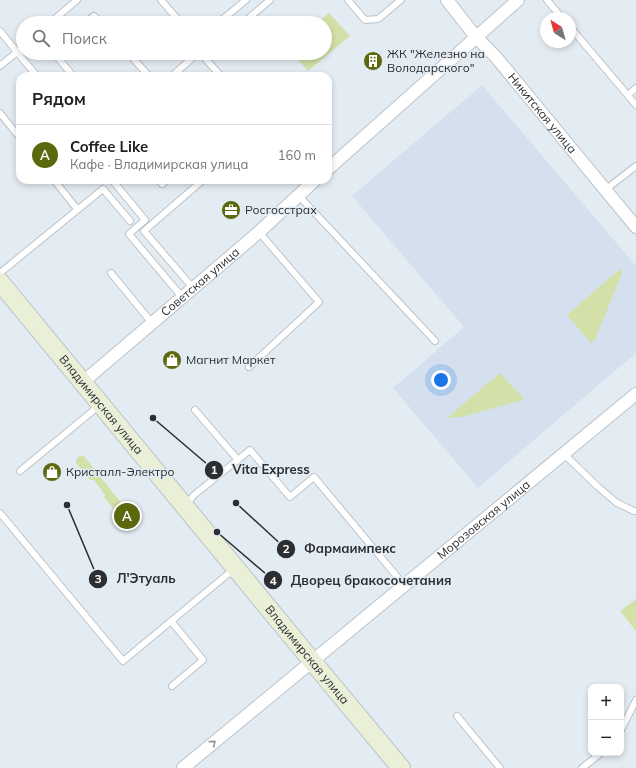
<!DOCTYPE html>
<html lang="ru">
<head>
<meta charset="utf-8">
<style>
	body { margin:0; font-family:Mulish,sans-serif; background:#f2f2f2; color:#202124 }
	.controls { position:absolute; right:12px; bottom:12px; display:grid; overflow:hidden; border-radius:8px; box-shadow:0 2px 6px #0003 }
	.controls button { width:36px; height:36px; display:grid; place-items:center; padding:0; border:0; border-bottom:1px solid #e0e0e0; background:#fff; color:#202124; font:20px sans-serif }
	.compass { position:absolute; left:540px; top:12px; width:36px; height:36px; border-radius:50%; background:#fff; box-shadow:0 2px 6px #0003; rotate:323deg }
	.you { position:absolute; left:441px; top:380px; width:14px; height:14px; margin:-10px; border:3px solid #fff; border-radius:50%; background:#1a73e8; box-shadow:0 0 0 6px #1a73e833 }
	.badge { display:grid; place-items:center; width:26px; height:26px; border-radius:50%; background:#5b680e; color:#fff; font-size:13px; font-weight:700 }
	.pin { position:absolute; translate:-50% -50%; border:2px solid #fff; box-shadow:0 1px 4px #0006 }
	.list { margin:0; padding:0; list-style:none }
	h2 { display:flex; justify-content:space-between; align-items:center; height:52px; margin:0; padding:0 16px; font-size:17px }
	h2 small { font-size:13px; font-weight:400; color:#757577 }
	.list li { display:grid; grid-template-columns:26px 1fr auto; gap:12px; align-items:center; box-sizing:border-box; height:60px; padding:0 16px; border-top:1px solid #e0e0e0 }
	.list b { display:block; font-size:15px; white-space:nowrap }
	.list p { margin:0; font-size:13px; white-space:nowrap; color:#757577 }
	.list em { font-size:13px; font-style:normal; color:#757577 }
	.icon { flex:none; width:22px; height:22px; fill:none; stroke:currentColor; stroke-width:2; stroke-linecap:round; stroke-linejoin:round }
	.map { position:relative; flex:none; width:636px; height:768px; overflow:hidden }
	.search { position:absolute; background:#fff; box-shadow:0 2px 6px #0003; left:16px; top:16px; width:316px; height:44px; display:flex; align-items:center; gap:10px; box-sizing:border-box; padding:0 14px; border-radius:22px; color:#757577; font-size:15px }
	.panel { position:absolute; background:#fff; box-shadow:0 2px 6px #0003; left:16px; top:72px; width:316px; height:112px; border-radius:12px }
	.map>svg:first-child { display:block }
</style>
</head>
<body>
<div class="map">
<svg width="636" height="768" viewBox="0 0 636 768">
	<rect width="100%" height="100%" fill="#e4ecf3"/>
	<path fill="#d4e0ed" d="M482,85l154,181v87l-158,135 -85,-100 71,-61 -112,-131z"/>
	<path fill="#d3e0a7" d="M329,13l21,23 -42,35 -16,-18h33v-30h-8z
		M620,269l2,4 -27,67 -4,3 -24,-28z
		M500,373l24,26 -5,2 -58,16 -10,1 -3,-1z
		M81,456h3l42,53 1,3 -4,5h-3l-16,-20 1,-2 -11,-15h-4l-14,-17c0,-4 1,-6 5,-7z
		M636,599v32l-16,-20z"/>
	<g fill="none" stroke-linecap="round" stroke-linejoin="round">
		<g stroke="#bbc2c9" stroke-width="8">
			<path id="lane" d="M161,0l20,23
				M348,0l17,20 13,-1 23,-19
				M547,0l15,18
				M50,23l27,-23
				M85,23l9,-7 7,7
				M218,23l28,-23
				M243,23l27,-23
				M570,27l66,78
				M0,31l17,21 -17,14
				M23,47l-6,5 20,24
				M54,53l19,23
				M128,53l21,23
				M200,53l21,23
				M172,76l26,-23
				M628,95l8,-7
				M0,113l20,25
				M54,180l23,29
				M113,180v1l32,39 -16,14 53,63
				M159,180l3,4 5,-4
				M605,190l31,-24
				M298,195l137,146
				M0,273l103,-84 27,32
				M111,273l41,50
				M193,288l-49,-57 59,-51
				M249,367l70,-65 -60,-70
				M195,410l43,50
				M564,454l33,32 20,17 17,8h2
				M20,471l80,-66
				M186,505l8,-10 56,-45 40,47 24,-20 90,108
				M0,513l123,148 111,-92
				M171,621l32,39 -31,26
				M457,716l43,52
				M621,730l15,-30
				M582,768l19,-15"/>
		</g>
		<g stroke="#bbc2c9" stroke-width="14">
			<g id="street">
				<path id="s1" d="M447,0l29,37 19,19 141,171"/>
				<path d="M328,169l190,-169"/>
				<path id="s2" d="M83,382l176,-150 56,-52"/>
				<path id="s3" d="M183,768l453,-374"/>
			</g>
		</g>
		<g stroke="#bbc2c9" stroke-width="20">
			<g id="secondary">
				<path id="s4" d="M0,282l312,379 89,107"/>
			</g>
		</g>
		<use href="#lane" stroke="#fff" stroke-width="6"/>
		<use href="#street" stroke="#fff" stroke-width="12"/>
		<use href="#secondary" stroke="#eaefd8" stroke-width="18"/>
	</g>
	<defs><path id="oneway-chevron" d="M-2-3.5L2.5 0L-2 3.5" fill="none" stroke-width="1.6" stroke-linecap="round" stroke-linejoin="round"/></defs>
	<use stroke="#969698" href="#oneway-chevron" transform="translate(213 743) rotate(-40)"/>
	<defs>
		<g id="building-disc" transform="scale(1)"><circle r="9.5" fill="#5b680e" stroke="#e4ecf3"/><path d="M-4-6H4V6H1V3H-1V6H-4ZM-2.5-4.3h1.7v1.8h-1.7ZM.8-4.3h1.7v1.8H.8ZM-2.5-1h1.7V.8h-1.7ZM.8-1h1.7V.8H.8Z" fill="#fff"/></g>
		<g id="office-disc" transform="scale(1)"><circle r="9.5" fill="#5b680e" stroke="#e4ecf3"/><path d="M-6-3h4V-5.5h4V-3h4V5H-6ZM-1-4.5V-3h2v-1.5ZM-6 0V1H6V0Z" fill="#fff"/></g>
		<g id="shop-disc" transform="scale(1)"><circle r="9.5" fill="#5b680e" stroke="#e4ecf3"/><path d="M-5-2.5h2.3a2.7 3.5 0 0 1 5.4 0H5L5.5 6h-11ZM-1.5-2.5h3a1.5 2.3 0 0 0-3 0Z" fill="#fff"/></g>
	</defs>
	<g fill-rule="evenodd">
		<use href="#building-disc" x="373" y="61"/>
		<use href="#office-disc" x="231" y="210"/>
		<use href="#shop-disc" x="172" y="360"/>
		<use href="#shop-disc" x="52" y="472"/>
	</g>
	<g text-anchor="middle" stroke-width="3" stroke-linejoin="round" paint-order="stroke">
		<g font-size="12" fill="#2c2e31" stroke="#e4ecf3" text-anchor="start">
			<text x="387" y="58">ЖК "Железно на<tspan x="387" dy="14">Володарского"</tspan></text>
			<text x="245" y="214">Росгосстрах</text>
			<text x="186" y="364">Магнит Маркет</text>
			<text x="66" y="476">Кристалл-Электро</text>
		</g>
		<g font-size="12" fill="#2c2e31" stroke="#e4ecf3">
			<text dy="4" stroke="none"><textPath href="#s1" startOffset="148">Никитская улица</textPath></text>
			<text dy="4" stroke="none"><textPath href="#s2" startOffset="154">Советская улица</textPath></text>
			<text dy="4" stroke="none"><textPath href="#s4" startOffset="159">Владимирская улица</textPath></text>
			<text dy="4" stroke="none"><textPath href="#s3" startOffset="390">Морозовская улица</textPath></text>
			<text dy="4" stroke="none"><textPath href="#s4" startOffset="483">Владимирская улица</textPath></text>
		</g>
	</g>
	<path fill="none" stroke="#2c2e31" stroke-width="1.5" d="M153 418L214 470M236 503L286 549M67 505L98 579M217 532L273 580"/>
	<g fill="#2c2e31" stroke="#e4ecf3" stroke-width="1.5">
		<circle cx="153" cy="418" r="4"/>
		<circle cx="236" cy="503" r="4"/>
		<circle cx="67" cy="505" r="4"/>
		<circle cx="217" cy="532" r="4"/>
		<circle cx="214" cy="470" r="10"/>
		<circle cx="286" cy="549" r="10"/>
		<circle cx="98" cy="579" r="10"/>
		<circle cx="273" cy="580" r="10"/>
	</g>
	<g font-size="12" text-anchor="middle" font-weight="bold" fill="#fff">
		<text x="214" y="474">1</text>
		<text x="286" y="553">2</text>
		<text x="98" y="583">3</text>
		<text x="273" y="585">4</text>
	</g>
	<g font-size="13" text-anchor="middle" font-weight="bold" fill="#2c2e31" stroke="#e4ecf3" stroke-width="3" stroke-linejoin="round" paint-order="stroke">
		<text x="271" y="474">Vita Express</text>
		<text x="350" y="553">Фармаимпекс</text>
		<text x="146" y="583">Л'Этуаль</text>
		<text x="371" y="585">Дворец бракосочетания</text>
	</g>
</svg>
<div class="controls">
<button>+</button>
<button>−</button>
</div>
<svg class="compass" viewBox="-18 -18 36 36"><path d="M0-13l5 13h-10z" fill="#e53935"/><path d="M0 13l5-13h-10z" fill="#757577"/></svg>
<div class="you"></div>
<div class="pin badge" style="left:127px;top:516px">A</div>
<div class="search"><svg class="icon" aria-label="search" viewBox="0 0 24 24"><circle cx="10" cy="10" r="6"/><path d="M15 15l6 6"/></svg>Поиск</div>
<section class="panel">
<h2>Рядом<small></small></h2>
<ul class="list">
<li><span class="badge">A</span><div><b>Coffee Like</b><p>Кафе · Владимирская улица</p></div><em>160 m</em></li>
</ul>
</section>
</div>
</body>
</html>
